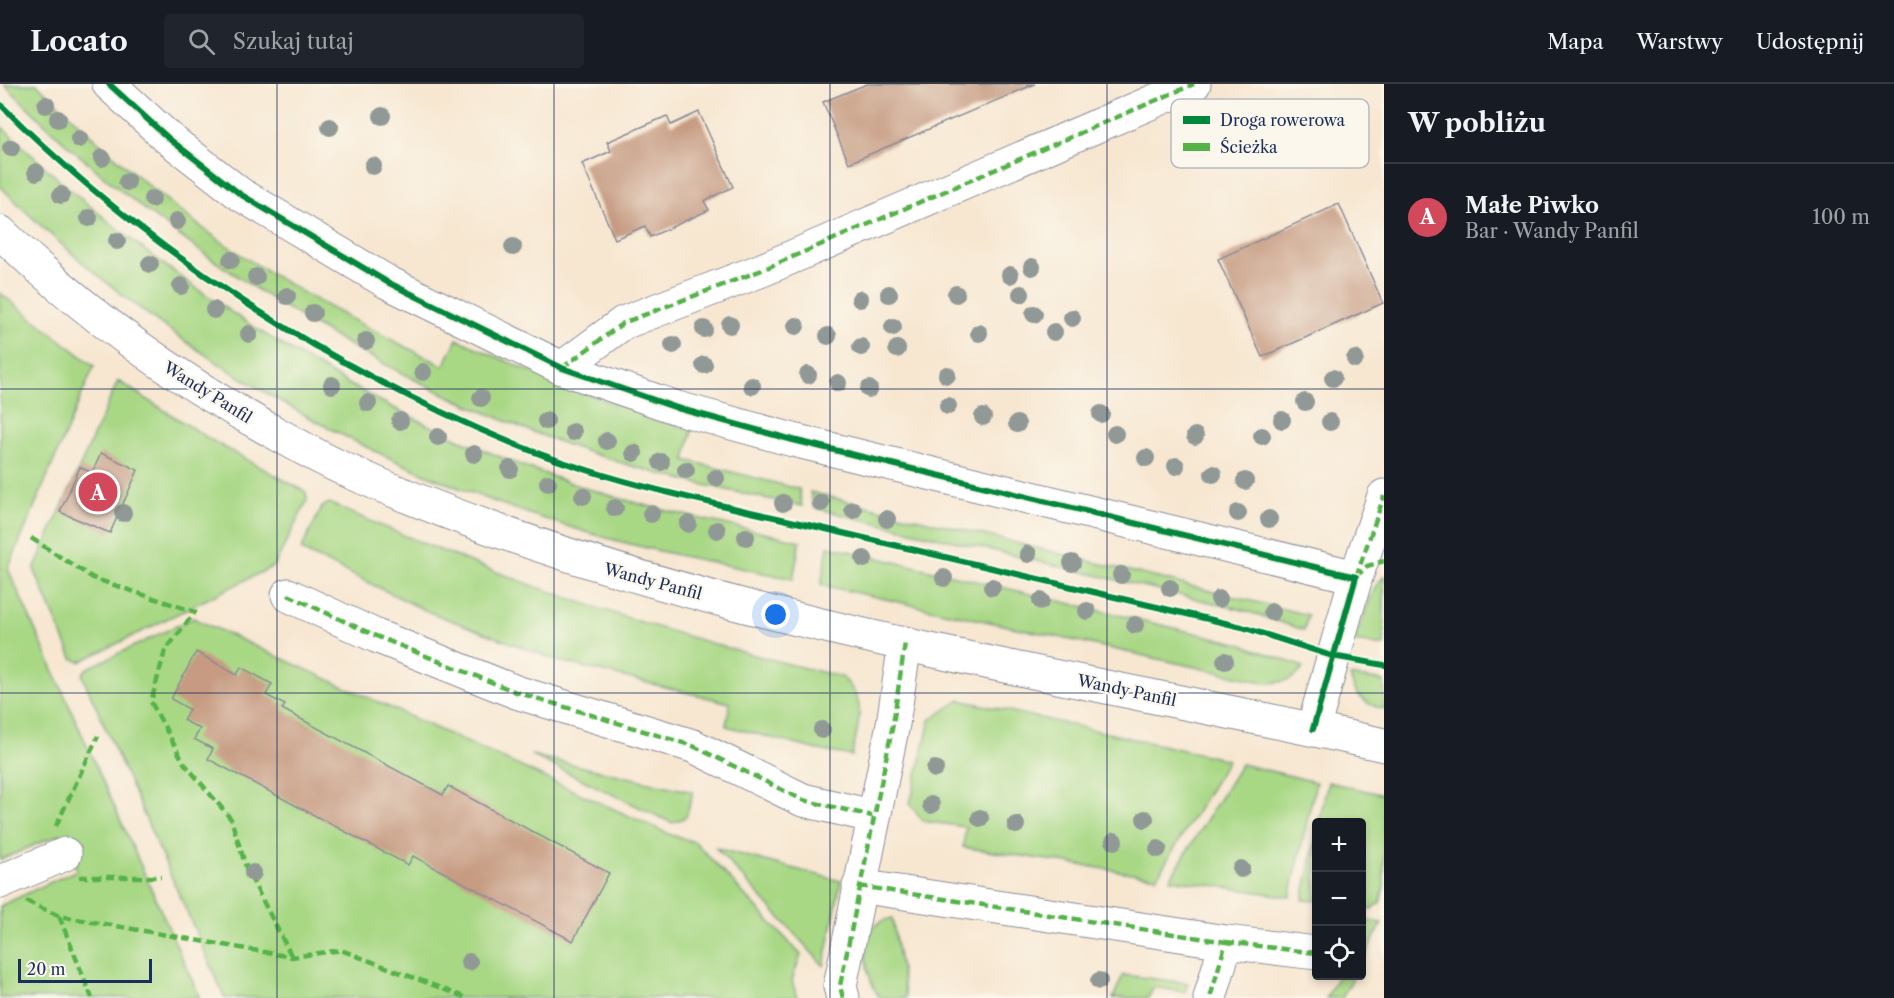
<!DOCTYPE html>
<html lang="pl">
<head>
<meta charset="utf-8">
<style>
	body { margin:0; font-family:"Libre Caslon Text",serif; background:#20242c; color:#f1f3f6 }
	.controls { position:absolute; right:18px; bottom:18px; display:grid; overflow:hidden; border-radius:6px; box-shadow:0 3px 9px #0003 }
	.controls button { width:54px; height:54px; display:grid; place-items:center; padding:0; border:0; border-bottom:2px solid #363941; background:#171b24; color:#f1f3f6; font:30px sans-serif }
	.scale { position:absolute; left:18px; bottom:15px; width:134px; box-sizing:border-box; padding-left:6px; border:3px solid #1b2f5e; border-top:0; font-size:16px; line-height:21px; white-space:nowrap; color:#1b2f5e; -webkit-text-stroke:4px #fbf7ec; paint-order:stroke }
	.you { position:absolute; left:776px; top:531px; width:21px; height:21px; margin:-15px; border:4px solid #fff; border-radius:50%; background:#1a73e8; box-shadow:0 0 0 9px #1a73e833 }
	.badge { display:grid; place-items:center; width:39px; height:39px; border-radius:50%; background:#d1495b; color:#fff; font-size:20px; font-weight:700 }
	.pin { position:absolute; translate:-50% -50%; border:3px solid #fff; box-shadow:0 2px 6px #0006 }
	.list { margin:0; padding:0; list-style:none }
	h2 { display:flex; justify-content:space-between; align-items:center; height:78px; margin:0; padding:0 24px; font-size:26px }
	h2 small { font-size:20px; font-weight:400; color:#9ea1a6 }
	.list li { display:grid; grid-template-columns:39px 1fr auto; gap:18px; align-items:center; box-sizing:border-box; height:108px; padding:0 24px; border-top:2px solid #363941 }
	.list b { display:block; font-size:22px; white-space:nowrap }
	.list p { margin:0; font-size:20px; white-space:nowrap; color:#9ea1a6 }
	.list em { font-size:20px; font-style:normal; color:#9ea1a6 }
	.icon { flex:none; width:33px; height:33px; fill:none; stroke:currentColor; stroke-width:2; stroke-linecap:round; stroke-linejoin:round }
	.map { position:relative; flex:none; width:1384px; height:914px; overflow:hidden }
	header { display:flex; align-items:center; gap:36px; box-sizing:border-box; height:84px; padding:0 30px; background:#171b24; border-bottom:2px solid #363941 }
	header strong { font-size:28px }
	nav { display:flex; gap:33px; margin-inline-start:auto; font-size:21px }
	.search { width:420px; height:54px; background:#20242c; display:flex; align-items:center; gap:15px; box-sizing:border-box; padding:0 21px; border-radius:6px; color:#9ea1a6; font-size:22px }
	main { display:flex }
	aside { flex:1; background:#171b24 }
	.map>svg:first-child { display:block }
</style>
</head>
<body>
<header>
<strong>Locato</strong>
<div class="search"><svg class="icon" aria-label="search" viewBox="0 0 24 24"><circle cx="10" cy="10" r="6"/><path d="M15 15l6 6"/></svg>Szukaj tutaj</div>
<nav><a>Mapa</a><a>Warstwy</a><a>Udostępnij</a></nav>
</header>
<main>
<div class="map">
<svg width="1384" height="914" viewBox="0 0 1384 914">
	<rect width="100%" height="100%" fill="#fbf7ec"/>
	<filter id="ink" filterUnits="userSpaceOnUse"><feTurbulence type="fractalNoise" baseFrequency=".0167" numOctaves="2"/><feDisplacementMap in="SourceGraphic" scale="12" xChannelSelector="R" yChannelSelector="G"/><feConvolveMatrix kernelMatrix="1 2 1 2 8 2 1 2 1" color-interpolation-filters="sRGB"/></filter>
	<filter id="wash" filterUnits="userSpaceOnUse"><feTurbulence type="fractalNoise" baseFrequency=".008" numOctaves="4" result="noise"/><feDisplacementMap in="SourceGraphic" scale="24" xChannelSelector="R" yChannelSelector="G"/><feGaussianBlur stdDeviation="1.35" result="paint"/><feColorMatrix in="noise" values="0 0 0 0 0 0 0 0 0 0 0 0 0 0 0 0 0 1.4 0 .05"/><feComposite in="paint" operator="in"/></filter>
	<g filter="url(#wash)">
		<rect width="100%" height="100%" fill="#f7e7d1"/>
		<path fill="#a9d885" stroke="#628472" stroke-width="1.5" d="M4,0h33c59,57 120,113 188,160 68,47 145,85 219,122l13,-27c77,36 154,65 235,91l-7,30 114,29 3,17c-61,-13 -123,-25 -183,-44 -195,-60 -393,-177 -545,-311 -24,-21 -47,-45 -70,-67z
			M2,43c169,163 392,307 620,372 58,17 119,28 178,42l-7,38c-69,-15 -140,-27 -207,-47 -220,-65 -425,-183 -586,-346z
			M0,209l94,73 -86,203 192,429h-200v-92l77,-36 -17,-36 -60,26z
			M118,297l93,59 95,52 1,9 -33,65 -194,96 -8,-4 -38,-89z
			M810,408l498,123 -4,15 -61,-20 -429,-102z
			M329,419c165,74 336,133 513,174 27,25 16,46 10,79l-34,-6 -92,-24 4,-23 -171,-42 -130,-49 -128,-62 21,-43z
			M828,462l409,97 67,24c-10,14 -20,15 -36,16l-447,-98z
			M1384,492v70l-30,-5 21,-54z
			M193,534l478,217 24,7 106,113 -9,25 5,18h-572l-143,-323 4,-6z
			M1350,592l34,5v28c-20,-5 -29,-13 -34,-33z
			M960,616l268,60 -71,117 -194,-30 3,-20 -43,-6 -13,-17 20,-84z
			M531,671l162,37 -7,25 -14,6z
			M1241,680l75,18 -26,115 -120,-18z
			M1328,698l56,13v91l-4,17 -9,6 -9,-1v-86h-43z
			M1316,752v65l-13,-1z
			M716,764l125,33 -17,85z
			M892,834l14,80h-26c-13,-17 -24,-62 -1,-75 3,-2 9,-4 13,-5z
			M1368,837l14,2 -20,39v-29z
			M1123,891l65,8 -3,9 -31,-5 -6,11h-35z
			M1338,892h16l-12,22h-16z"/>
		<g id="blocks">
			<path fill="#c69b82" d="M867,0h168l-186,79 -26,-61z
				M699,28l34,75 -29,14 5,9 -59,27 -5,-11 -30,13 -33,-75 29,-13 -4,-9 60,-26 4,9z
				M1339,120l44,99 -121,54 -44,-98z
				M101,369l37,17 -28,63 -50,-21 20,-45 12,6z
				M196,568l41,23 4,-8 31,17 -6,11 19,10 -3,4 161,86 5,-9 161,87 -36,68 -160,-85 -5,9 -200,-106 5,-10 -19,-10 6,-10 -17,-9 6,-11 -18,-10z"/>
		</g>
	</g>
	<g filter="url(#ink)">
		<use href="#blocks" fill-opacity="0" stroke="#898b98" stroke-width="1.5"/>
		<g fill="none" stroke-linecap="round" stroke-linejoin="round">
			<g stroke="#898b98" stroke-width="35">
				<path id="minor" d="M109,0l59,54 72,56 147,88 175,86 115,40 116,32 563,137 -43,152
					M0,148c83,80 178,148 279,203 22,12 44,25 67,35 324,146 692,198 1038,275
					M562,284l61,-45 139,-53 432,-186
					M1356,493l28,-81
					M288,511l88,41 140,56 177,54 110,54 69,16
					M0,798l65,-28
					M859,802l367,56 -16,56
					M1226,858l90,11
					M843,914l-3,-12 53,-262 12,-81"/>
			</g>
			<use href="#minor" stroke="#fff" stroke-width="33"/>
			<path stroke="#55b248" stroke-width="4.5" stroke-dasharray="9 4.5" stroke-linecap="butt" d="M562,284l61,-45 139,-53 432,-186
				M31,454l62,40 102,34 -30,39 -14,51 33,61 47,56 16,51 45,87
				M1356,493l28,-81
				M1356,493l11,-11 17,-5
				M288,511l88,41 140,56 177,54 110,54 69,16
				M56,742l42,-90
				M79,793h82
				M859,802l367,56 -16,56
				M26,817l33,15 233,41 49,-7 126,48
				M59,832l33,82
				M1226,858l90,11
				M843,914l-3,-12 53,-262 12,-81"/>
			<g stroke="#fbf7ec" stroke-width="10">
				<path id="cycleway" d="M109,0l59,54 72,56 147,88 175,86 115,40 116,32 563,137 -43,152
					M0,20c144,145 325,262 514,340 96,39 198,59 299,82 143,34 286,67 429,101l90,29 52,9"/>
			</g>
			<use href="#cycleway" stroke="#00873e" stroke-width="6"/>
		</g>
		<g fill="#919997">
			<circle cx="46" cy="21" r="9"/>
			<circle cx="382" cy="32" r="9"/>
			<circle cx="58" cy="35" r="9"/>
			<circle cx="330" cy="43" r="9"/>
			<circle cx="79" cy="55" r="9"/>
			<circle cx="11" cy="64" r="9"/>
			<circle cx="102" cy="74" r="9"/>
			<circle cx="373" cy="82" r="9"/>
			<circle cx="36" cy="88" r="9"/>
			<circle cx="127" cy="98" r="9"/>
			<circle cx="61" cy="111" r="9"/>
			<circle cx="152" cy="115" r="9"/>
			<circle cx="89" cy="134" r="9"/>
			<circle cx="177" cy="137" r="9"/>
			<circle cx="117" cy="157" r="9"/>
			<circle cx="513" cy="163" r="9"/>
			<circle cx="231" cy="176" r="9"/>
			<circle cx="150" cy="180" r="9"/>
			<circle cx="1032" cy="183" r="9"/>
			<circle cx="1010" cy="191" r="9"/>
			<circle cx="256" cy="193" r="9"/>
			<circle cx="181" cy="202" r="9"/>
			<circle cx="889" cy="210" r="9"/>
			<circle cx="956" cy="210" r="9"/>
			<circle cx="1021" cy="210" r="9"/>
			<circle cx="287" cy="212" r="9"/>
			<circle cx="860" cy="215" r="9"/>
			<circle cx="214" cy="226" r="9"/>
			<circle cx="313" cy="229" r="9"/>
			<circle cx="1034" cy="230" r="9"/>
			<circle cx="1072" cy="234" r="9"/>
			<circle cx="730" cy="241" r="9"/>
			<circle cx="796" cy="242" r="9"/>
			<circle cx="893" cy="243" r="9"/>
			<circle cx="704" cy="245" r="9"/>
			<circle cx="1054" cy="248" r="9"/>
			<circle cx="979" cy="249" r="9"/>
			<circle cx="249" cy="250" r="9"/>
			<circle cx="828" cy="252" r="9"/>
			<circle cx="366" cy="257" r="9"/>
			<circle cx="673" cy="261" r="9"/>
			<circle cx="861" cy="263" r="9"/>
			<circle cx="897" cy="265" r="9"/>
			<circle cx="1355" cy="275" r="9"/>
			<circle cx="704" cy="281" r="9"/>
			<circle cx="423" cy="288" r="9"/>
			<circle cx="808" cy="291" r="9"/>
			<circle cx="947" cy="291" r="9"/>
			<circle cx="1333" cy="294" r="9"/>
			<circle cx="838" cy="299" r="9"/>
			<circle cx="332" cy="301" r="9"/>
			<circle cx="752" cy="302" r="9"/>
			<circle cx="869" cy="305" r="9"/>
			<circle cx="481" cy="314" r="9"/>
			<circle cx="1305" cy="318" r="9"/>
			<circle cx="368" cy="319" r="9"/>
			<circle cx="948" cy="322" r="9"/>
			<circle cx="1101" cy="330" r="9"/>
			<circle cx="983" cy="333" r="9"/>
			<circle cx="1282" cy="336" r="9"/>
			<circle cx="400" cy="337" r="9"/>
			<circle cx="546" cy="337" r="9"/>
			<circle cx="1330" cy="338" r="9"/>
			<circle cx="1017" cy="340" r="9"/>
			<circle cx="573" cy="348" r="9"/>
			<circle cx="1115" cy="350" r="9"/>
			<circle cx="1195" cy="352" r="9"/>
			<circle cx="1262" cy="352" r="9"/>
			<circle cx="438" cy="353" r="9"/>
			<circle cx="607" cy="357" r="9"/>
			<circle cx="634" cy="369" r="9"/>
			<circle cx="474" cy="370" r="9"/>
			<circle cx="1146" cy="374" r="9"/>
			<circle cx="661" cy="378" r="9"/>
			<circle cx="1176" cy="382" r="9"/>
			<circle cx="510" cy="385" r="9"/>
			<circle cx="686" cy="386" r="9"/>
			<circle cx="1213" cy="390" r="9"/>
			<circle cx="716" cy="394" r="9"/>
			<circle cx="1245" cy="397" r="9"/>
			<circle cx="548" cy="399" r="9"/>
			<circle cx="583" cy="412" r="9"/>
			<circle cx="783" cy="419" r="9"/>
			<circle cx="821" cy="419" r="9"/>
			<circle cx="615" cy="424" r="9"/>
			<circle cx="853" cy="426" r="9"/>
			<circle cx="123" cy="429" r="9"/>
			<circle cx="1238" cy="429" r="9"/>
			<circle cx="651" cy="430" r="9"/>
			<circle cx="887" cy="435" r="9"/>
			<circle cx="1269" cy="435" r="9"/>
			<circle cx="688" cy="440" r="9"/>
			<circle cx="717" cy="446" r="9"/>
			<circle cx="746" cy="453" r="9"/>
			<circle cx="1028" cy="470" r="9"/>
			<circle cx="864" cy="475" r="9"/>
			<circle cx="1072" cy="479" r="9"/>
			<circle cx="1121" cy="491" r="9"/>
			<circle cx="944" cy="494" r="9"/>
			<circle cx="992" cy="503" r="9"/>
			<circle cx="1170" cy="504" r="9"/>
			<circle cx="1219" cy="515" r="9"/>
			<circle cx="1041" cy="517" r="9"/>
			<circle cx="1087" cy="527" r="9"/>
			<circle cx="1272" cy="528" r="9"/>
			<circle cx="1135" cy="541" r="9"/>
			<circle cx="1225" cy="577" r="9"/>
			<circle cx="822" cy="646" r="9"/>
			<circle cx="935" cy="685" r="9"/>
			<circle cx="931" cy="721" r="9"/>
			<circle cx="980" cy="734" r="9"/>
			<circle cx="1145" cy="735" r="9"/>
			<circle cx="1016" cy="741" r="9"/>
			<circle cx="1114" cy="757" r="9"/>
			<circle cx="1158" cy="765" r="9"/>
			<circle cx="1241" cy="785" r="9"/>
			<circle cx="253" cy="789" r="9"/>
			<circle cx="469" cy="878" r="9"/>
			<circle cx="1099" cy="897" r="9"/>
		</g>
	</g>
	<path fill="none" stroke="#1b2f5e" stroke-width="1.5" stroke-opacity="0.55" d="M277,0v914M554,0v914M830,0v914M1107,0v914M0,305h1384M0,609h1384"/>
	<g text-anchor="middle" stroke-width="4.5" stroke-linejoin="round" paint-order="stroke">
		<g font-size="16" fill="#1b2f5e" stroke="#fbf7ec">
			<text transform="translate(208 308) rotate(32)" y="6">Wandy Panfil</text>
			<text transform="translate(653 497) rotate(15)" y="6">Wandy Panfil</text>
			<text transform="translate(1127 606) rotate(12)" y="6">Wandy Panfil</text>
		</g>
	</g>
	<rect x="1171" y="15" width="198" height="69" rx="9" fill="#fbf7ec" stroke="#b8bbc1" stroke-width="1.5"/>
	<rect x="1183" y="32" width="27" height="8" fill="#00873e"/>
	<rect x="1183" y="59" width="27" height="8" fill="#55b248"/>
	<g font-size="16" fill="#1b2f5e">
		<text x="1220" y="42">Droga rowerowa</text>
		<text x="1220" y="69">Ścieżka</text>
	</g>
</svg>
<div class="controls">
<button>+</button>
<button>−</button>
<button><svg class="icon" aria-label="locate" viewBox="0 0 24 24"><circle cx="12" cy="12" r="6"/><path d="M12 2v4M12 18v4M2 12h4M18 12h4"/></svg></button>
</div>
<div class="scale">20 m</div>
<div class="you"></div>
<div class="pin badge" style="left:98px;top:408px">A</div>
</div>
<aside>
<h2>W pobliżu<small></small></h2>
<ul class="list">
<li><span class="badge">A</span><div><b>Małe Piwko</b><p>Bar · Wandy Panfil</p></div><em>100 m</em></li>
</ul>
</aside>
</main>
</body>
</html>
